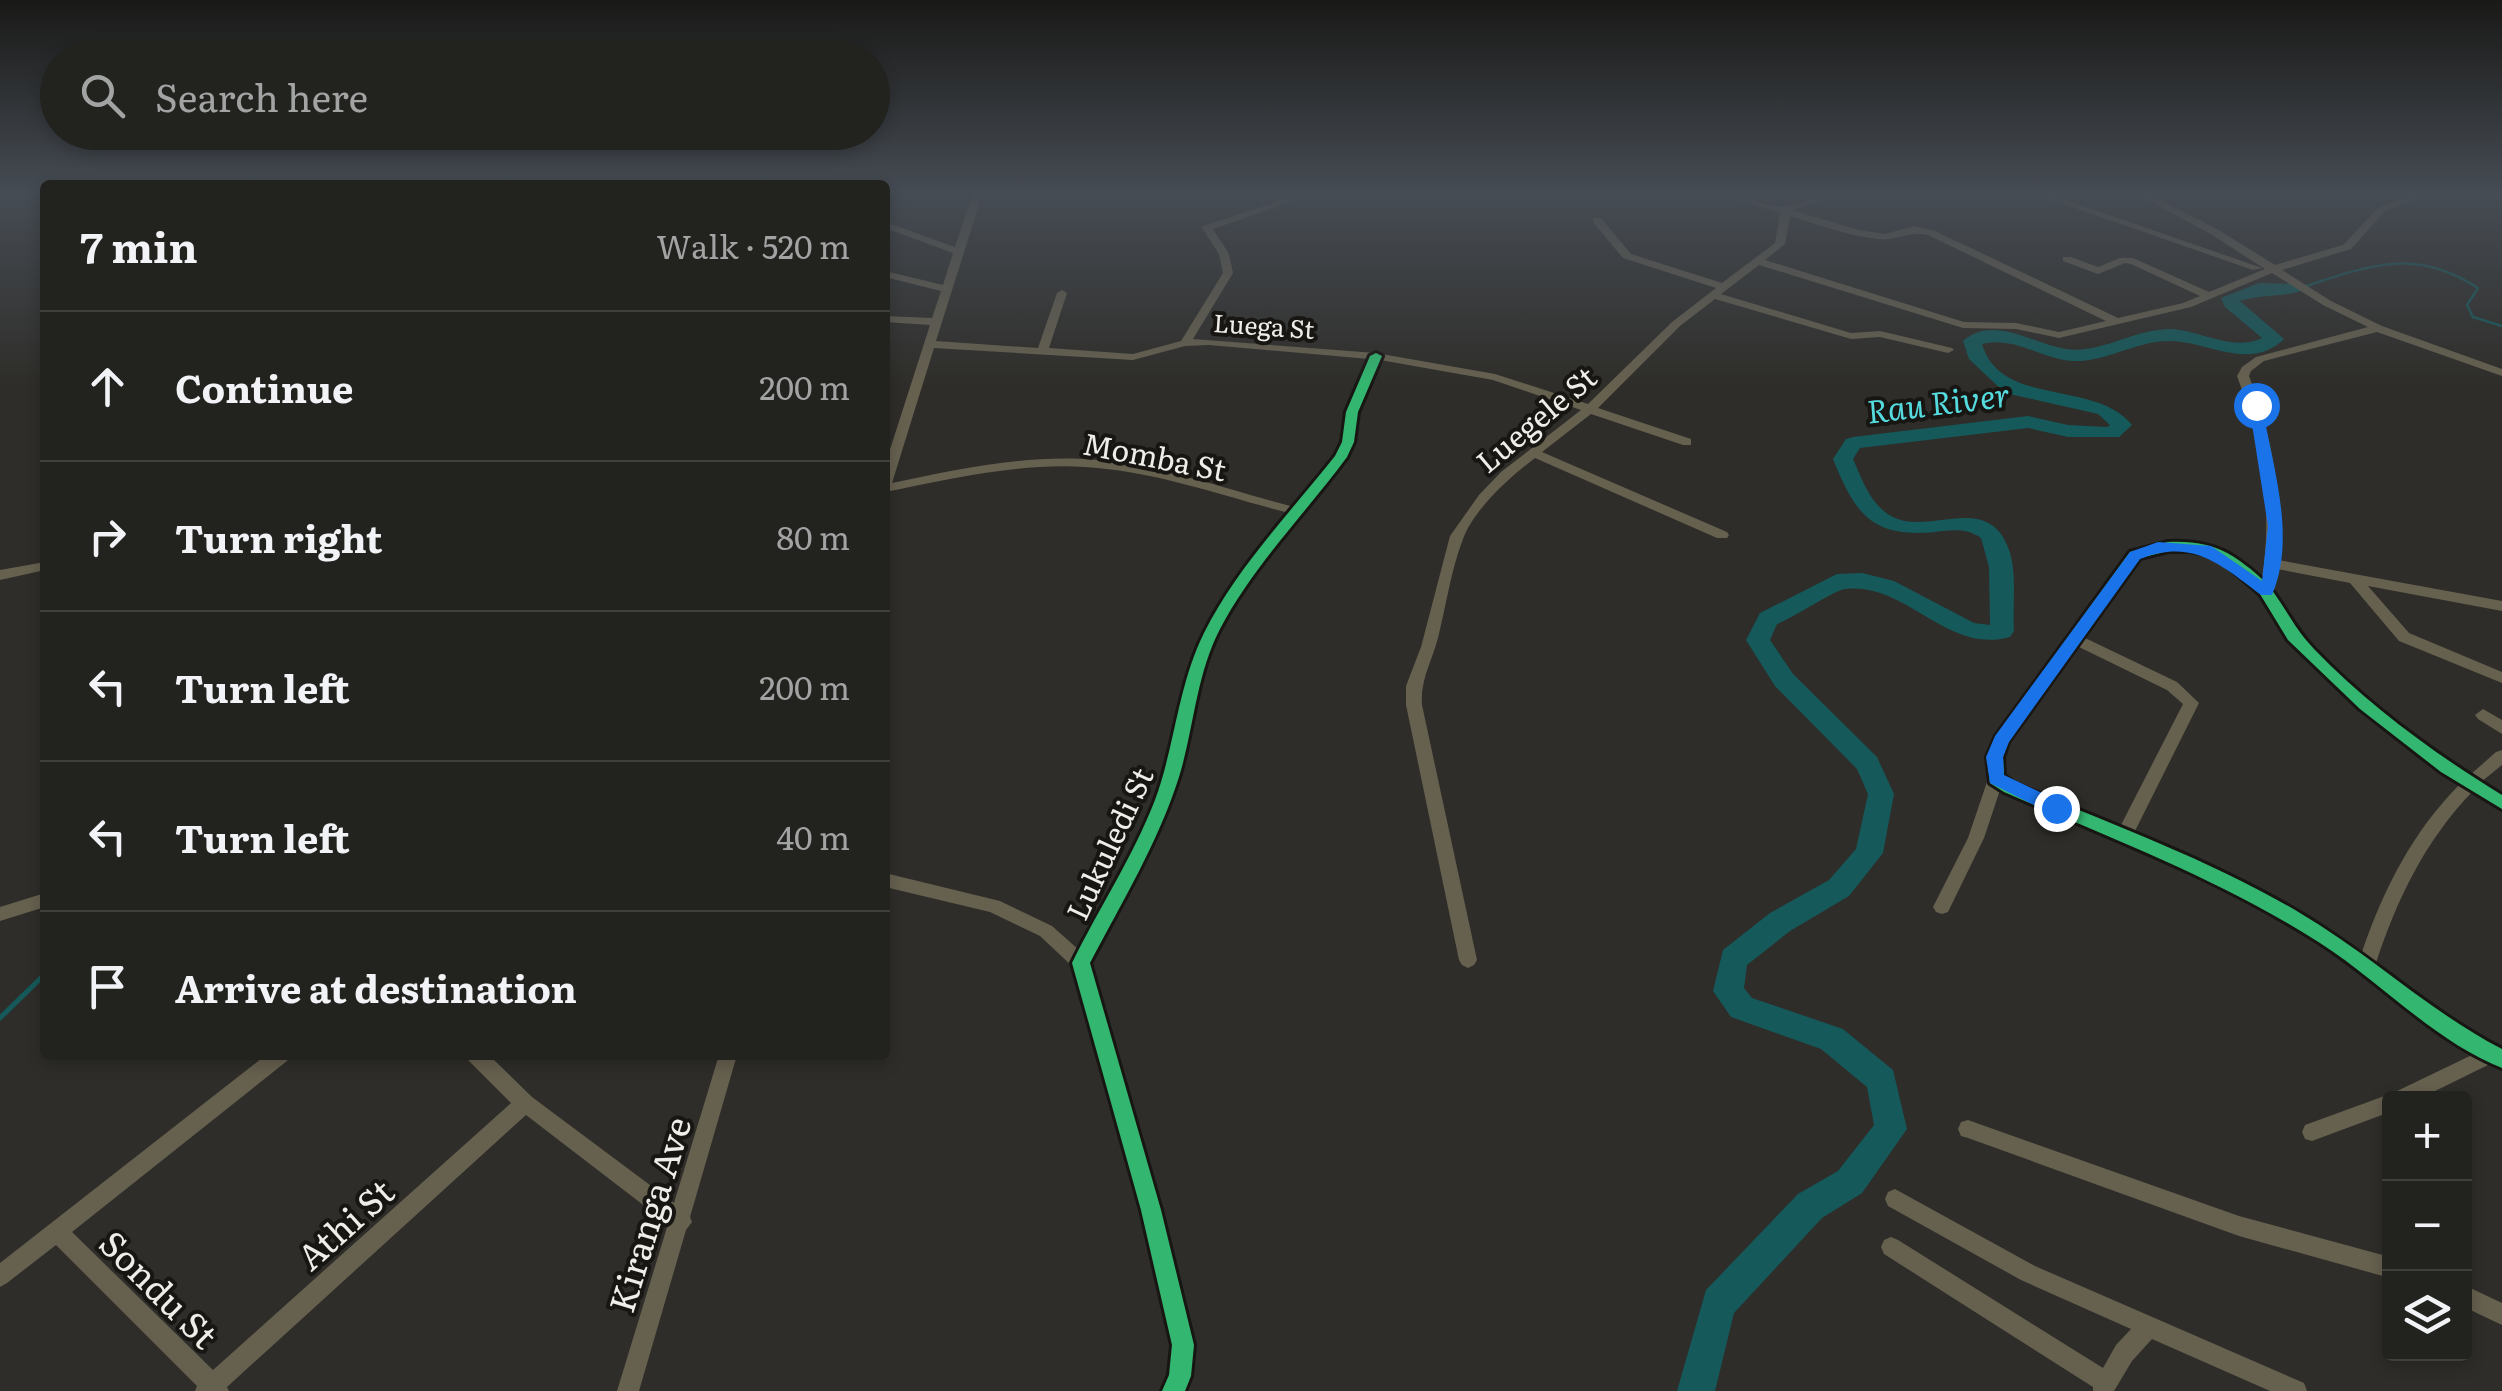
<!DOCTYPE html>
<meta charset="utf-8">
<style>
:root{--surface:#22221f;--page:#2a2a28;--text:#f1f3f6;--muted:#a2a4a4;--line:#3f3f3d}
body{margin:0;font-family:Literata,serif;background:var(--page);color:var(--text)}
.controls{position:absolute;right:30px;bottom:30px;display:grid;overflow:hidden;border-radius:10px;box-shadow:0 5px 15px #0003}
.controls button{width:90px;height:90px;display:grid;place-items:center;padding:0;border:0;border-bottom:2px solid var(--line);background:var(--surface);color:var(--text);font:50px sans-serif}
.stop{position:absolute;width:30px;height:30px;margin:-22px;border:8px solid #1a73e8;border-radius:50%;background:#fff}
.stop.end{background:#1a73e8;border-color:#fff;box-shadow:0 2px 10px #0008}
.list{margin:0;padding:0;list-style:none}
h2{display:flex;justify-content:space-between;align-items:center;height:130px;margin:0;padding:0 40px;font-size:42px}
h2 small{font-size:32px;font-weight:400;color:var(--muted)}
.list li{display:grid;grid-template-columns:65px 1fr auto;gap:30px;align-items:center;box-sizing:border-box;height:150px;padding:0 40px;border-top:2px solid var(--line)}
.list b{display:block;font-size:38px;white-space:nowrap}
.list em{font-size:32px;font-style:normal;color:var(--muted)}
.icon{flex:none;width:55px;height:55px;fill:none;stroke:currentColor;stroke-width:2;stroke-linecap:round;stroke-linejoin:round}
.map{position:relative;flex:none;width:2502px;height:1391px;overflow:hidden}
.search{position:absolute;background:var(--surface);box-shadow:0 5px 15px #0003;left:40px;top:40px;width:850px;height:110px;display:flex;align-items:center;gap:25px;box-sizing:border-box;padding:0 35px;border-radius:55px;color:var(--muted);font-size:38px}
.panel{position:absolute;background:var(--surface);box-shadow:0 5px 15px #0003;left:40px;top:180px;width:850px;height:880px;border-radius:10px}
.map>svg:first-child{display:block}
</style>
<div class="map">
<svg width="2502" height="1391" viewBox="0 0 2502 1391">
<rect width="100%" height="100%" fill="#2e2d29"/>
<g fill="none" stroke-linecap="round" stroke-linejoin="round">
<path stroke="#15595a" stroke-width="2.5" d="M2306 286C2372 265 2416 247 2478 288L2467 305 2473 317 2502 326"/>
<path stroke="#15595a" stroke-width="5" d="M0 1018 45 974"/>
<path fill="#15595a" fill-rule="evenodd" d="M2259 283 2295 284 2304 289C2293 297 2259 294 2240 301L2284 339C2251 371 2210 343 2173 341 2138 339 2108 362 2073 361 2042 359 2014 336 1982 344 2001 408 2095 379 2132 425L2119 437H2068L2028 428 1860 448 1853 459C1862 479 1870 504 1891 516 1928 537 1986 491 2008 547 2018 572 2012 604 2014 631L2010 637C1946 655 1908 582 1845 589 1835 590 1793 618 1777 624L1770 640 1793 674 1877 757 1894 794 1883 853 1849 896 1790 931 1747 965 1744 988 1752 998 1843 1029 1893 1070 1907 1129 1862 1193 1822 1218 1734 1313 1715 1391H1677L1706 1290 1798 1194 1838 1171 1874 1125 1867 1087 1821 1049 1731 1017 1713 991 1723 950 1770 913 1829 880 1856 849 1868 794 1857 769 1775 686 1746 640 1760 613 1837 574 1862 573 1894 581 1974 623 1990 625 1989 567 1981 538C1966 528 1952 530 1935 532 1872 538 1855 514 1833 459L1846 439 1853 437 2028 416 2068 425 2107 427 2110 425 2098 414 2005 393 1969 359 1963 341C1993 314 2033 344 2066 349 2102 354 2135 328 2172 329 2202 331 2233 352 2262 338L2225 307 2221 298Z"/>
<path fill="#66604f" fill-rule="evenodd" d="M973 192H983L936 341 1038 348 1057 293 1062 290 1067 293 1049 348 1133 354 1181 341 1223 273 1219 254 1202 228 1203 226 1306 192H1320L1213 229 1229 254 1233 273 1193 339 1376 353 1495 374 1588 404 1672 322 1716 288 1623 258 1593 222V218H1601L1631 254 1722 283 1775 243 1780 213 1714 192C1737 192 1767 209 1784 206 1806 204 1824 192 1847 192L1792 210 1859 230 1885 234 1914 226 1935 231 2118 318 2183 303 2200 296 2131 264 2125 263 2098 274 2063 261V257H2071L2098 267 2120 258H2133L2209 292 2265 269 2209 233 2132 192H2144L2217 229 2275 265 2343 245 2379 207 2420 192H2434L2385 211 2351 249 2282 270 2331 301 2382 326 2502 369V376L2377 332 2264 361 2251 371 2249 376C2272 436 2283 496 2278 560L2502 601V611L2368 586 2409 633 2502 672V683L2399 641 2350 583 2277 569 2274 592C2282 605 2288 620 2298 632 2341 685 2412 736 2470 775L2496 752 2502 750V765L2481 782 2502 795V809L2472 792C2425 841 2397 899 2376 963L2462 1027 2502 1049V1068L2492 1063 2421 1098H2390V1112L2312 1141 2305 1139 2302 1132 2305 1125 2390 1094 2394 1095 2395 1092 2474 1054 2427 1023 2366 975 2359 973 2356 968 2321 943 2245 899 2166 861 2000 790 1984 838 1948 912 1942 914 1936 912 1933 907 1968 838 1988 779 1987 757 1993 740 2130 552 2168 542 2202 544 2229 554 2262 579C2273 510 2262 442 2237 376L2242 367 2256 357 2368 327 2323 305 2272 273 2191 307 2059 338 2016 329 1963 328 1759 265 1721 294 1851 333 1880 331 1952 348 1954 350 1948 353 1880 337 1851 339 1715 299 1680 326 1598 408 1691 439V445H1683L1591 414 1542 452 1727 532 1729 535 1727 538H1717L1535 458C1510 477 1474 509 1463 539 1451 570 1446 606 1438 638 1432 661 1420 680 1422 705L1477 960 1474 965 1468 968 1462 965 1459 960 1406 705V686L1421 647 1450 536 1479 495 1501 472 1581 410 1493 380 1380 360 1358 412 1354 442 1347 457C1305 514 1253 566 1220 629 1196 675 1194 728 1179 777 1158 843 1122 902 1090 963L1161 1210 1194 1345 1191 1376 1185 1391H1162L1169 1375 1172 1345 1141 1210 1073 967 1040 936 990 912 885 887V873L1000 901 1052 926 1079 950C1105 901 1135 852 1155 800 1172 754 1176 705 1193 660 1212 604 1252 558 1289 513 1222 496 1155 471 1085 467 1017 463 951 479 885 492V465L930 325 885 322V316L932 318 941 291 885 277V271L943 285 953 253 885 228V222L955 247ZM1790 216C1819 225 1848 236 1879 239 1897 241 1908 231 1928 235L2106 321 2059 332 2016 323 1964 322 1765 260 1785 244ZM1209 345 1369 359 1346 412 1342 442 1335 456 1294 507C1225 489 1156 463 1083 459 1019 456 955 470 892 483L934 348 1133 360 1185 346ZM2168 551C2190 549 2208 552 2226 565 2241 575 2256 587 2265 601 2274 614 2279 629 2289 641 2337 697 2399 743 2460 784 2413 831 2383 890 2362 952 2292 902 2212 866 2134 833L2199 703 2177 682 2083 637 2140 558ZM2077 646 2167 690 2183 704 2120 827 2016 784 2004 776 2003 757 2008 742Z
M2029 192H2043L2262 268 2253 270Z
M2477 192 2502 195V201L2479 194Z
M45 562V570L0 580V570Z
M2483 709 2502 720V734L2478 719 2475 715Z
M45 893V907L0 921V907Z
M266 1055H289L287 1061 72 1232 213 1370 511 1103 469 1061 467 1055H489L532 1097 674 1203 719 1055H737L690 1217 692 1222 686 1230 639 1391H617L668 1224 526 1115 227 1387 229 1391H195L197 1386 56 1245 7 1283 0 1287V1263Z
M1968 1120 2239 1216 2390 1257V1278L2239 1236 1968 1138 1961 1136 1958 1129 1961 1122Z
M1895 1189 2035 1266 2304 1383 2307 1391H2270L2152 1339 2132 1361 2114 1391H2093V1387L1884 1254 1881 1247 1884 1240 1891 1237 1898 1240 2103 1368 2116 1345 2131 1329 2021 1280 1888 1206 1885 1199 1888 1192Z
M2464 1285 2502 1303V1325L2464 1307Z"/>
<defs>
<path id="cycleway" d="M1376 353 1382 356 1358 412 1354 442 1347 457C1305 514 1253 566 1220 629 1196 675 1194 728 1179 777 1158 843 1122 902 1090 963L1161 1210 1194 1345 1191 1376 1185 1391H1162L1169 1375 1172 1345 1141 1210 1072 963C1099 908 1133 857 1155 800 1175 746 1178 685 1204 633 1237 567 1290 513 1335 456L1342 442 1346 412 1370 356Z
M2168 542C2192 541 2214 544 2234 557 2249 567 2264 579 2274 593 2289 614 2295 629 2314 649 2369 706 2435 754 2502 795V809L2441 772 2360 709 2288 640 2260 594 2224 563 2209 555 2191 551H2168L2140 558 2008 742 2003 757 2004 776 2016 784C2111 824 2211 860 2300 913 2370 954 2430 1012 2502 1049V1068C2434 1041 2381 982 2320 943 2222 880 2111 838 2004 792L1990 783 1987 757 1996 736 2130 552Z"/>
</defs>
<use href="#cycleway" stroke="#181613" stroke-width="6"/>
<use href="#cycleway" fill="#33b770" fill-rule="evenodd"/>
</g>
<linearGradient id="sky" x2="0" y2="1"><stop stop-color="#191917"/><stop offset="0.5" stop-color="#464c54"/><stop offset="1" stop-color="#464c54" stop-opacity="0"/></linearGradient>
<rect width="2502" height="387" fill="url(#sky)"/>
<path fill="#1a73e8" d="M2256 401 2262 405C2272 465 2297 537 2272 595H2261C2221 565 2193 538 2140 559L2009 742 2003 757 2004 775 2063 803V813H2050L1990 783 1986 757 1995 736 2130 552 2158 542 2211 546 2262 581 2268 526 2249 405Z"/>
<g text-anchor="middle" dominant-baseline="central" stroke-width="8" stroke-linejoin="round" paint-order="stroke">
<g font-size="25" fill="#efede8" stroke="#181613">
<text transform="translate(1264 325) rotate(4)">Luega St</text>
</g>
<g font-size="30" fill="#efede8" stroke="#181613">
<text transform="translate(1535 418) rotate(-40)">Luegele St</text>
<text transform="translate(1155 455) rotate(11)">Momba St</text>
<text transform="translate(1108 843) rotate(-65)">Lukuledi St</text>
</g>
<g font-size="32" font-style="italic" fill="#55dade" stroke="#181613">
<text transform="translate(1938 401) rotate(-7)">Rau River</text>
</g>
<g font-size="35" fill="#efede8" stroke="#181613">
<text transform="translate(648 1214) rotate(-73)">Kiranga Ave</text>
<text transform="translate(344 1223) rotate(-42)">Athi St</text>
<text transform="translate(160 1288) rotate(45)">Sondu St</text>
</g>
</g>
</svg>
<div class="controls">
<button>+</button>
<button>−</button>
<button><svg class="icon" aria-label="layers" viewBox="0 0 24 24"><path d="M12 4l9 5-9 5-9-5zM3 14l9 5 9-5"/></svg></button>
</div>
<div class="stop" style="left:2256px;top:405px"></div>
<div class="stop end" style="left:2056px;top:808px"></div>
<div class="search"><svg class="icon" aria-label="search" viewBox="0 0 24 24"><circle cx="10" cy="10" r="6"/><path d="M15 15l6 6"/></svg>Search here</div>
<section class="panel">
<h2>7 min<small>Walk · 520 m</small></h2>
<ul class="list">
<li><svg class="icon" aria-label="ahead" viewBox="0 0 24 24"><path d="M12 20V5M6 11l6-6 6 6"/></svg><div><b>Continue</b></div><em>200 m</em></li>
<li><svg class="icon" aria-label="right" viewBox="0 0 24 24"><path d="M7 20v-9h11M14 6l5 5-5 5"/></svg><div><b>Turn right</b></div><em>80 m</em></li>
<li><svg class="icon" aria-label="left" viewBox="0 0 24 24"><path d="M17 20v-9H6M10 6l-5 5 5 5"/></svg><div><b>Turn left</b></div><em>200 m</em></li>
<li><svg class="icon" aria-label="left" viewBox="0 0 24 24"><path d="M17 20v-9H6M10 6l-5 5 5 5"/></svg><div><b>Turn left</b></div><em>40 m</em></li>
<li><svg class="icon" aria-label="arrive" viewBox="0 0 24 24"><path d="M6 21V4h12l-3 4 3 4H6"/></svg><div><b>Arrive at destination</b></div></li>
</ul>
</section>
</div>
